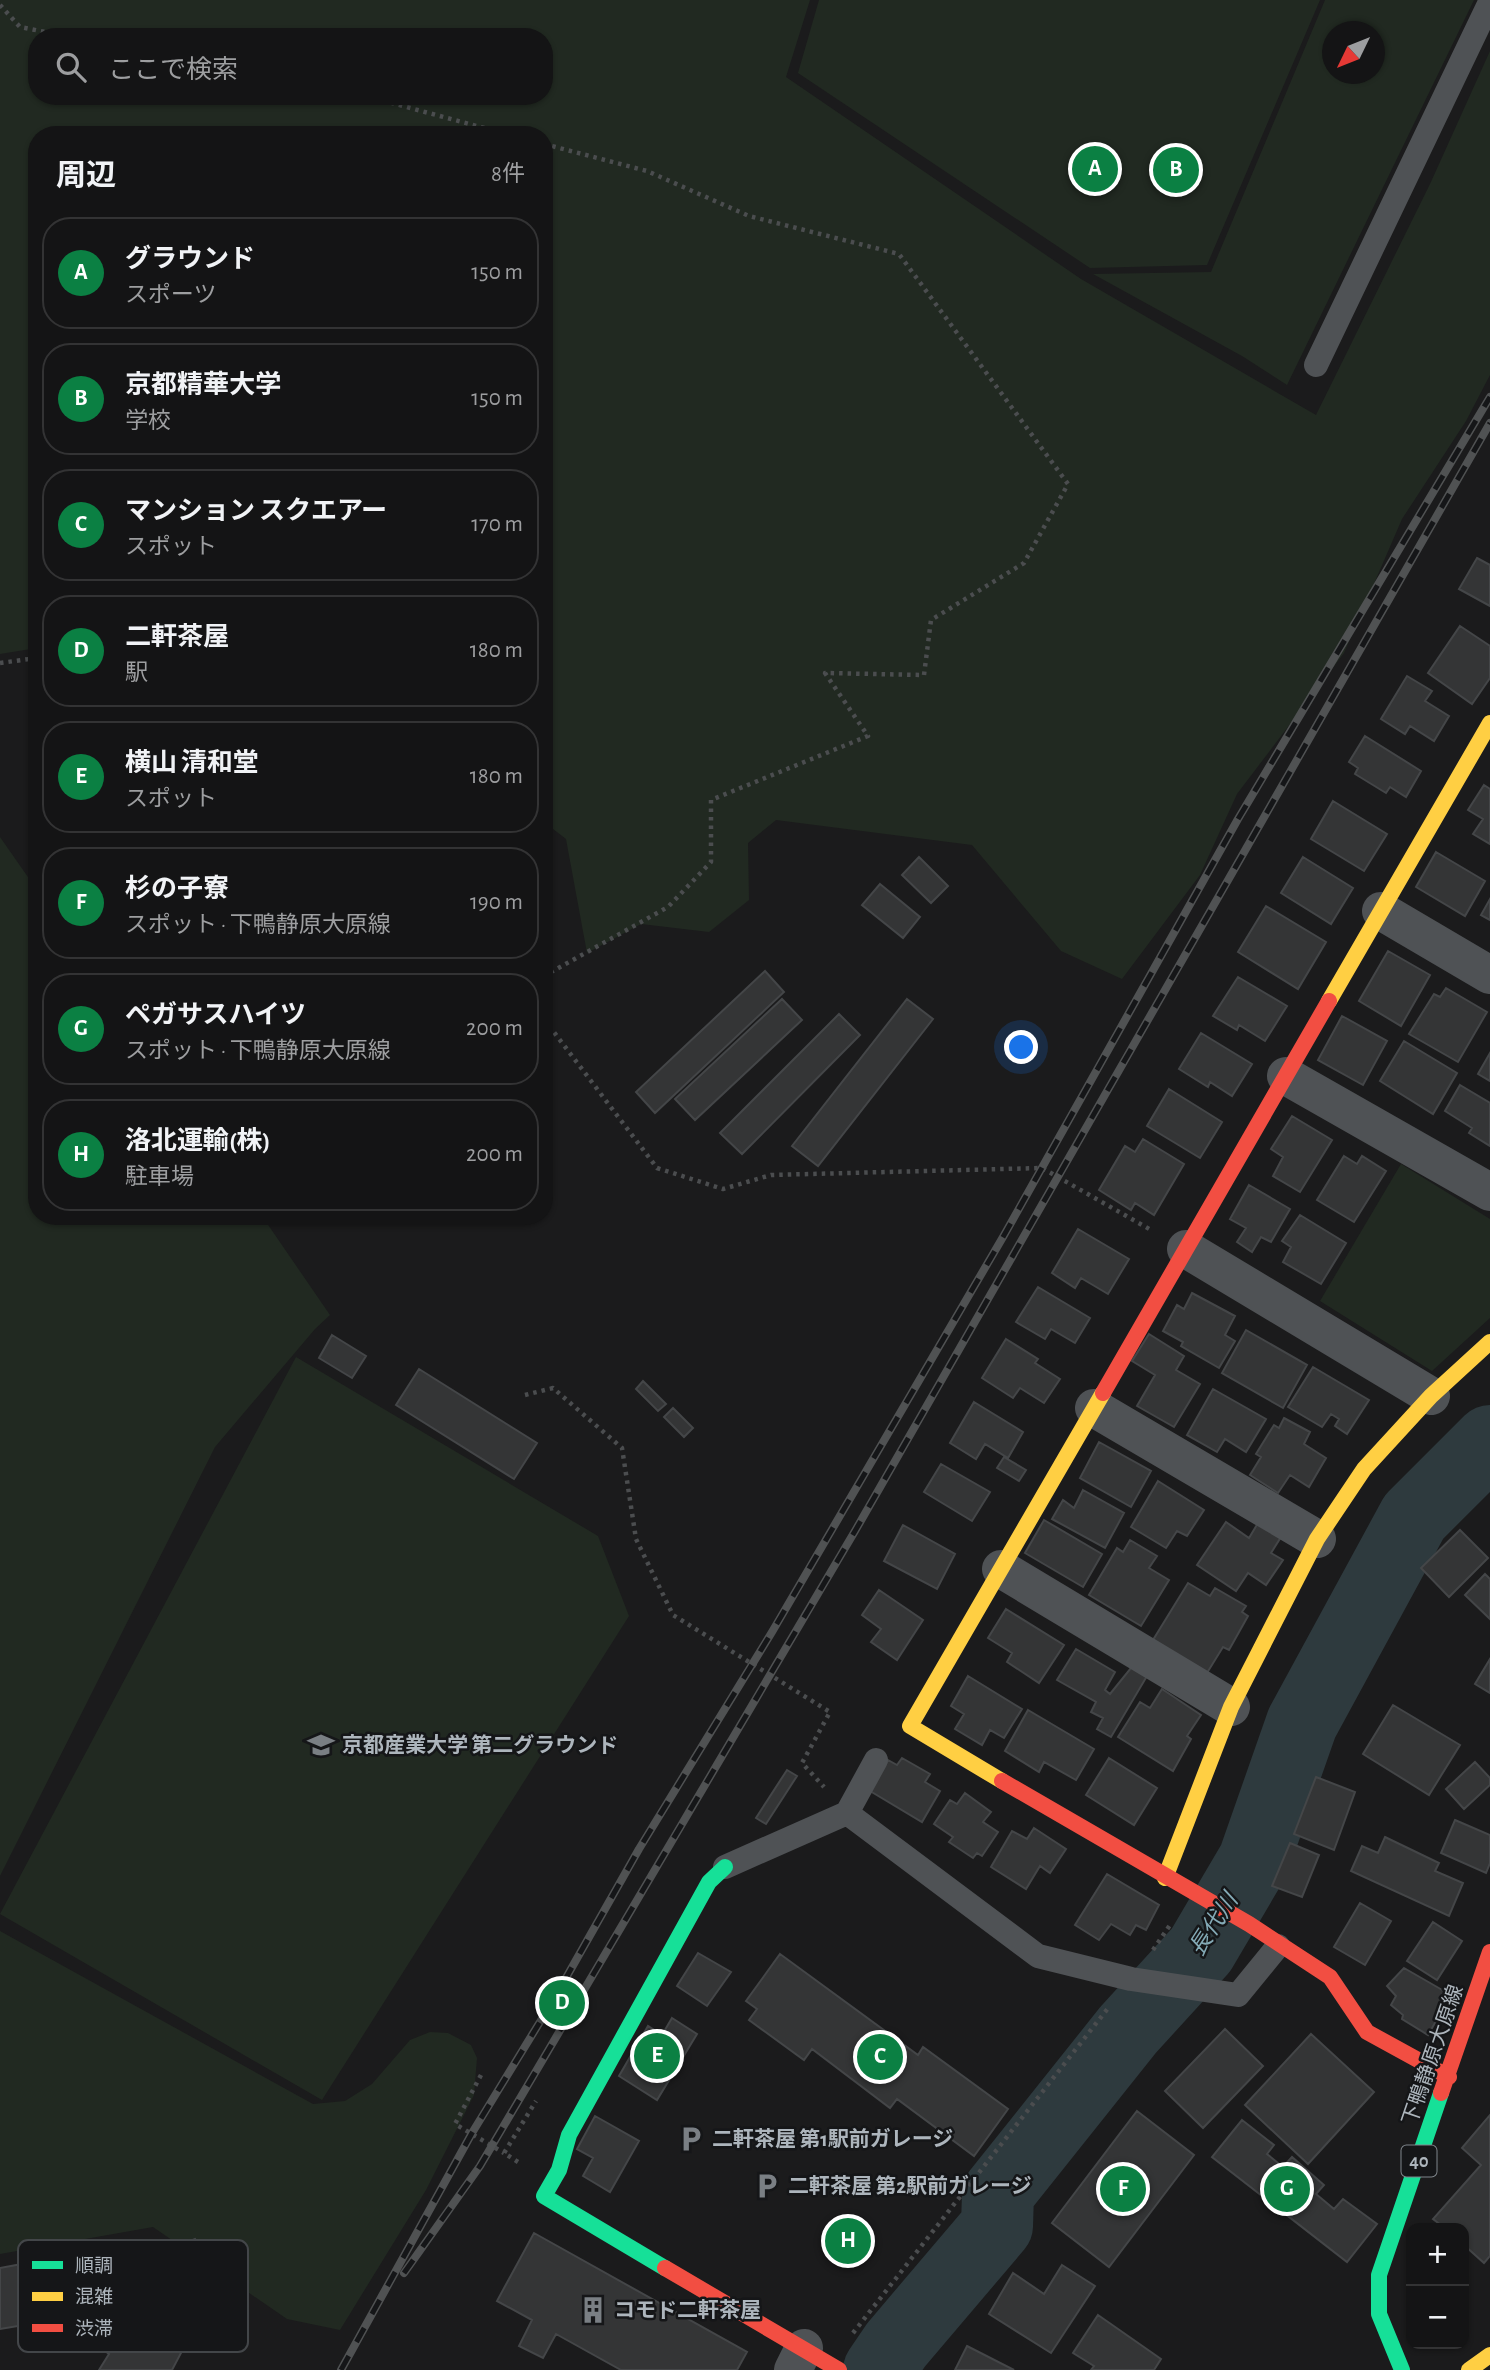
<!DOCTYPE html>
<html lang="ja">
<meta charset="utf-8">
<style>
:root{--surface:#141415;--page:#1d1d1e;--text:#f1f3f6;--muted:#9d9ea0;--line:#333334;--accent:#0b8043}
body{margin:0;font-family:"Alegreya Sans","Noto Sans JP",sans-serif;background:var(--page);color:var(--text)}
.controls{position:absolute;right:21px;bottom:21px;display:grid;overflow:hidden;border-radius:14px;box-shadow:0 2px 5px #0004}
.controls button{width:63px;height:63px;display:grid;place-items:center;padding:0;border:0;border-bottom:2px solid var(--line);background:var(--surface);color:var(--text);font:35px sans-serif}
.compass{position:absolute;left:1322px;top:21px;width:63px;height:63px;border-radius:50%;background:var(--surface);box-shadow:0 2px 5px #0004;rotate:227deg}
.you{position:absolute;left:1022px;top:1048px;width:24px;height:24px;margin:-18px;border:5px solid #fff;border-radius:50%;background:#1a73e8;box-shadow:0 0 0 10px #1a73e833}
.badge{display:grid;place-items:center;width:46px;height:46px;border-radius:50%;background:var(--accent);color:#fff;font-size:23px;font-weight:700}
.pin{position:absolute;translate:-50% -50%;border:4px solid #fff;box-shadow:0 2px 7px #0006}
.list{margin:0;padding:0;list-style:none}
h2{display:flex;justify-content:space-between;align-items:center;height:91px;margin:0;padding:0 28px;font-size:30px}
h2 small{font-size:23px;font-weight:400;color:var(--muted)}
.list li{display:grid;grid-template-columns:46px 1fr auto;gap:21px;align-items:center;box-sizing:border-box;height:112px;margin:0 14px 14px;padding:0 14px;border:2px solid var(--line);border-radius:28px}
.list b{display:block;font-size:26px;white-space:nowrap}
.list p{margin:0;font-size:23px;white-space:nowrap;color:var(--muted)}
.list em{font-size:23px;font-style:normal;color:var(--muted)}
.icon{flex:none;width:38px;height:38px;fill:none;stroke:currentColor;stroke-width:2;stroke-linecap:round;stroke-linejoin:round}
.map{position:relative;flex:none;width:1490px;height:2370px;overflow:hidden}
.search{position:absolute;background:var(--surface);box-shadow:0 2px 5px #0004;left:28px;top:28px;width:525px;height:77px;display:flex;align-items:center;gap:18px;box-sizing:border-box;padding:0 24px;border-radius:28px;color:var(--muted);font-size:26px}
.panel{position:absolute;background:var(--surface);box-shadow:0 2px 5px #0004;left:28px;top:126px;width:525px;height:1099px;border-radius:28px}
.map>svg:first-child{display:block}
</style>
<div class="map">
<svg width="1490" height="2370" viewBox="0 0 1490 2370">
<rect width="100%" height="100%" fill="#1b1b1c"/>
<path fill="#212921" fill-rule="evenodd" d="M0 0H810L786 77 1081 279 1316 415 1430 184 1490 51V375L1466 421 1402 519 1344 653 1237 794 1200 875 1122 979 1061 951 972 845 776 820 748 843 749 900 709 932 641 924 587 953 566 839 544 822V135H37V648L0 654ZM37 37H544V96H37Z
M819 0H1320L1207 265 1090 268 798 73Z
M1325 0H1474L1287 385 1242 356 1093 274 1211 272ZM1332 32H1374V74H1332Z
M0 837 37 890V1216H262L330 1315 315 1329 215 1447 0 1876Z
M1401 1164 1490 1219V1318L1432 1371 1320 1301Z
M296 1357 598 1536 629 1616 322 2100 0 1914Z
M0 1931 313 2104 345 2101 372 2084 410 2040 430 2032 448 2033 471 2045 477 2058 474 2095 426 2190 340 2330 287 2319 153 2227 0 2254Z"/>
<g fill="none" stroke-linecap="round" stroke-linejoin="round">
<path stroke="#2e3a3e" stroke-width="72" d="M879 2370 896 2345 997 2226 998 2193 1128 2030 1201 1950 1254 1860 1302 1723 1414 1517 1490 1441"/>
</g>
<path fill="#343536" stroke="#444648" stroke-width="2" d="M1477 558 1490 565V606L1459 589Z
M1460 626 1490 646V678L1472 704 1428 673Z
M1407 676 1432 691 1425 701 1449 716 1434 741 1410 726 1405 734 1381 719Z
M1365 736 1421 771 1406 797 1390 787 1386 793 1355 774 1358 768 1349 762Z
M1484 785 1490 789V844L1473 834 1483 819 1468 810Z
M1333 801 1387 834 1364 871 1311 839Z
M1436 852 1485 881 1465 916 1416 887Z
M919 857 948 886 931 903 902 875Z
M1303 857 1353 888 1331 924 1281 893Z
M880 884 920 917 903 938 862 905Z
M1490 899V920L1481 915Z
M1266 906 1326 942 1298 989 1238 952Z
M1388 951 1430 975 1401 1026 1359 1001Z
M765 971 784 992 655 1113 636 1092Z
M1238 977 1287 1006 1265 1041 1239 1025 1237 1030 1213 1016Z
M1446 988 1487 1012 1458 1062 1409 1034 1434 994 1440 997Z
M782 999 802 1020 695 1120 675 1099Z
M907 999 933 1019 818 1166 792 1146Z
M839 1014 860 1035 742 1154 720 1133Z
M1342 1016 1387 1041 1363 1085 1318 1060Z
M1201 1033 1252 1064 1232 1096 1210 1082 1208 1087 1179 1069Z
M1404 1041 1457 1073 1433 1114 1380 1081Z
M1490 1053V1081L1478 1074Z
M1460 1085 1490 1103V1146L1469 1133 1472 1128 1445 1111Z
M1169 1089 1222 1122 1200 1158 1147 1126Z
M1292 1116 1332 1140 1300 1192 1273 1176 1283 1157 1271 1149Z
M1143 1139 1184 1164 1154 1215 1135 1203 1131 1210 1099 1190 1125 1146 1135 1152Z
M1344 1156 1357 1164 1362 1156 1386 1171 1354 1222 1317 1200Z
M1249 1185 1290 1209 1271 1242 1261 1237 1252 1252 1237 1242 1246 1228 1230 1219Z
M1300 1215 1346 1243 1321 1284 1283 1262 1291 1247 1282 1241Z
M1078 1229 1129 1259 1108 1294 1081 1278 1075 1288 1052 1273Z
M1038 1287 1090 1318 1075 1343 1051 1329 1045 1339 1016 1322Z
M1192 1293 1235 1316 1225 1335 1235 1341 1219 1368 1181 1346 1183 1342 1163 1331 1177 1305 1184 1309Z
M1246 1330 1307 1365 1283 1408 1222 1373Z
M1149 1334 1184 1356 1176 1370 1200 1384 1174 1427 1137 1406 1155 1375 1132 1361Z
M332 1335 366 1356 352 1378 319 1358Z
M1006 1339 1038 1359 1035 1363 1060 1379 1044 1403 1020 1388 1013 1398 982 1378Z
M1313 1367 1369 1400 1347 1434 1335 1426 1339 1419 1331 1414 1322 1427 1288 1407Z
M419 1369 537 1443 514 1479 396 1405Z
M643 1381 666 1404 658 1411 636 1389Z
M1213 1389 1266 1419 1246 1452 1225 1439 1217 1452 1187 1435Z
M974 1402 1023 1432 1008 1458 985 1444 976 1459 950 1443Z
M673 1408 693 1428 684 1437 664 1417Z
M1284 1418 1310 1432 1304 1444 1326 1458 1309 1487 1290 1475 1278 1493 1250 1475 1261 1457 1256 1454 1274 1425 1279 1428Z
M1099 1442 1151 1471 1131 1507 1080 1478Z
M1004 1457 1026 1470 1019 1481 997 1468Z
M941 1464 990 1492 972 1521 924 1492Z
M1158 1481 1204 1510 1187 1536 1177 1531 1166 1548 1131 1527Z
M1083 1490 1124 1513 1105 1548 1052 1519 1063 1500 1074 1508Z
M1044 1520 1102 1554 1083 1587 1025 1553Z
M1226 1522 1249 1538 1258 1523 1281 1537 1271 1553 1283 1560 1266 1585 1248 1573 1236 1591 1197 1565Z
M903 1525 955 1554 937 1589 884 1561Z
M1460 1530 1488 1558 1449 1597 1421 1568Z
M1130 1540 1157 1556 1149 1568 1169 1580 1141 1626 1089 1595 1117 1548 1123 1552Z
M1485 1574 1490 1579V1619L1465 1595Z
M1188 1583 1210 1596 1215 1588 1246 1606 1242 1612 1248 1616 1229 1650 1223 1647 1207 1673 1153 1640Z
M879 1590 923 1620 897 1660 871 1642 881 1629 862 1615Z
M1006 1609 1064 1645 1039 1683 1007 1662 1012 1653 988 1638Z
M1076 1649 1115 1672 1105 1690 1110 1694 1135 1663 1150 1671 1111 1737 1097 1729 1103 1718 1091 1712 1096 1702 1057 1680Z
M1490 1659V1693L1475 1684Z
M968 1676 1022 1709 1004 1738 990 1730 982 1745 955 1729 964 1714 951 1706Z
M1162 1689 1201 1715 1187 1736 1191 1739 1173 1771 1118 1737 1140 1702 1150 1708Z
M1393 1705 1460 1745 1429 1795 1363 1754Z
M1028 1710 1094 1749 1076 1780 1044 1762 1039 1772 1005 1751Z
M902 1758 930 1774 925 1782 940 1791 922 1822 870 1791 888 1760 897 1765Z
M1109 1758 1157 1788 1134 1825 1086 1795Z
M1475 1762 1490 1778V1785L1464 1809 1446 1789Z
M787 1770 797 1776 766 1824 756 1818Z
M1316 1777 1355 1792 1334 1850 1294 1834Z
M965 1793 991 1812 983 1822 998 1832 982 1856 977 1853 973 1858 949 1842 953 1837 934 1824 950 1800 957 1804Z
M1455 1820 1490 1835V1863L1486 1873 1441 1853Z
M1034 1828 1066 1849 1050 1873 1040 1866 1026 1889 991 1867 1012 1831 1027 1839Z
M1385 1837 1439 1863 1435 1871 1463 1883 1449 1916 1351 1871 1362 1846 1378 1853Z
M1290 1843 1319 1855 1302 1897 1272 1886Z
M1107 1874 1159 1905 1146 1930 1136 1925 1130 1935 1111 1924 1099 1940 1075 1925Z
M1360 1903 1391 1921 1365 1965 1334 1947Z
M1433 1922 1462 1941 1437 1980 1407 1961Z
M698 1953 731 1972 707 2006 677 1986Z
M780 1954 918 2055 923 2047 1008 2109 974 2156 897 2099 890 2108 812 2049 804 2060 749 2020 757 2009 746 2001Z
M1404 1968 1451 1995 1428 2035 1402 2019 1403 2015 1391 2005 1396 1996 1387 1986Z
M672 2018 697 2034 657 2100 619 2076 648 2026 662 2035Z
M1225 2029 1263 2066 1203 2128 1165 2091Z
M1311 2034 1374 2092 1308 2164 1245 2105Z
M1137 2111 1194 2155 1109 2267 1052 2223Z
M1490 2115V2256L1484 2263 1464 2245V2228H1445L1433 2219 1481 2165 1462 2148Z
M595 2116 639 2141 610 2192 583 2176 593 2158 577 2149Z
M1242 2120 1274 2145 1267 2154 1283 2167 1292 2157 1324 2185 1316 2194 1334 2209 1343 2199 1377 2224 1347 2262 1212 2157Z
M534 2233 747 2352 737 2370H621L556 2334 543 2358 519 2346 532 2320 497 2301Z
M195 2239 205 2265 147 2286 138 2261Z
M38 2261 48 2321 0 2329V2268Z
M1062 2265 1095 2286 1051 2353 989 2314 1013 2273 1044 2294Z
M1098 2315 1161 2359 1154 2370H1091L1094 2366 1073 2353Z
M118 2318 181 2353 172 2370H99L109 2354 101 2348Z
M967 2346 1014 2370H955Z"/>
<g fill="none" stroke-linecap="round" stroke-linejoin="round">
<path stroke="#4b4d4f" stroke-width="4.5" stroke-dasharray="3.5 5" stroke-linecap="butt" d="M0 5 20 27 71 37
M366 96 510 135
M544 144 647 171 749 216 899 254 1068 484 1024 563 931 620 924 675 825 673 868 736 711 800V862L668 907 544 976
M0 663 37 658
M544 1019 657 1168 723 1189 771 1175 1042 1168 1151 1230
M525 1395 553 1388 622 1448 636 1539 673 1615 830 1712 802 1763 824 1787
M1153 1950 1170 1925
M481 2075 455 2124 504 2153
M518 2162 504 2153 536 2101
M853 2333 1109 2007"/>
<path stroke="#4f5255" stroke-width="24" d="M1316 365 1490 2
M847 1813 876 1760
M725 1867 847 1813 1038 1956 1131 1979 1238 1995 1278 1946"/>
<path stroke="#4f5255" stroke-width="38" d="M1381 911 1490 975
M1286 1076 1490 1192
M1186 1249 1431 1396
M1094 1408 1317 1539
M1001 1569 1231 1707
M793 2370 804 2348"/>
<path stroke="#16e098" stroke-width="16" d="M665 2268 544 2196 559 2170 569 2135 709 1882 725 1867
M1402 2370 1379 2314V2275L1441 2093"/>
<path stroke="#ffcf43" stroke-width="16" d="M1329 1001 1490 723
M1002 1781 910 1726 1103 1393
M1165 1878 1231 1707 1317 1539 1364 1469 1431 1396 1490 1342
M1469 2370 1490 2355"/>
<path stroke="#f24e42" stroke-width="16" d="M1103 1393 1329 1001
M1002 1781 1249 1924 1330 1977 1367 2032 1449 2077
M1441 2093 1490 1952
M665 2268 839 2370"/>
<defs>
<path id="rail" d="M404 2273 480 2166 855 1531 1490 423
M341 2370 472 2133 554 1999 639 1849 772 1632 1003 1237 1238 819 1490 397"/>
</defs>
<use href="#rail" stroke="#505253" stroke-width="8"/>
<use href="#rail" stroke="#151618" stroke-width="5" stroke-dasharray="16" stroke-linecap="butt"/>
</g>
<defs>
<symbol id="university-bare" viewBox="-9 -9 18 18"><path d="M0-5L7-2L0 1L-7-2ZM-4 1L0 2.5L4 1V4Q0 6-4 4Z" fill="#7a7f84" stroke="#151618" stroke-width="2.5" paint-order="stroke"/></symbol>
<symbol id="parking-bare" viewBox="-9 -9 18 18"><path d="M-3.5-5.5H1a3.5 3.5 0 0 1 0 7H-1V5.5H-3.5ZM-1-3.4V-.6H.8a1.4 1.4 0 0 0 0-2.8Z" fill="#7a7f84" stroke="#151618" stroke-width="2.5" paint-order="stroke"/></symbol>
<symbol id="building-bare" viewBox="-9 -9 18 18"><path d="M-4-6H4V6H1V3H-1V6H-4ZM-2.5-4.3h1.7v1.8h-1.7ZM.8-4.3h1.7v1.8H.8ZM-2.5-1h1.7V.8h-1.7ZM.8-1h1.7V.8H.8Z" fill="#7a7f84" stroke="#151618" stroke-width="2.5" paint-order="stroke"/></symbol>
</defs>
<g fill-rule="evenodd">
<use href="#university-bare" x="302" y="1726" width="38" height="38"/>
<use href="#parking-bare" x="672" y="2120" width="38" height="38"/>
<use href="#parking-bare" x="748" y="2167" width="38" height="38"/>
<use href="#building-bare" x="574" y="2291" width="38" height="38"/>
</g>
<g text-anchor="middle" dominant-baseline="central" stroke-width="5" stroke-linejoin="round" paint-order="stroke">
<rect fill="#151618" stroke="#7f858b" stroke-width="2" x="1401.5" y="2145.5" width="35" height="31" rx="5"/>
<g font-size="19" font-weight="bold" fill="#adb5bc">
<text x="1419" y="2161">40</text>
</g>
<g font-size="21" font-weight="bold" fill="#adb5bc" stroke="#151618" text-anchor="start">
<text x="342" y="1745">京都産業大学 第二グラウンド</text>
<text x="712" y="2139">二軒茶屋 第1駅前ガレージ</text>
<text x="788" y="2186">二軒茶屋 第2駅前ガレージ</text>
<text x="614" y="2310">コモド二軒茶屋</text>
</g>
<g font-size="21" fill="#adb5bc" stroke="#151618">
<text transform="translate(1433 2055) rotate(-71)">下鴨静原大原線</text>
</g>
<g font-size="23" font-style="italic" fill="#84aab6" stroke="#151618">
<text transform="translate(1214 1925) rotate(-57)">長代川</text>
</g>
</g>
<rect x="18" y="2240" width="230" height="112" rx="10" fill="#151618" stroke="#434649" stroke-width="2"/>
<rect x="32" y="2261" width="31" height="8" fill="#16e098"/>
<rect x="32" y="2292" width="31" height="9" fill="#ffcf43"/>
<rect x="32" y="2324" width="31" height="8" fill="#f24e42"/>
<g font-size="19" fill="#adb5bc">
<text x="75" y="2272">順調</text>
<text x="75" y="2303">混雑</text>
<text x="75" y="2335">渋滞</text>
</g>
</svg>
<div class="controls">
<button>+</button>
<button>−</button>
</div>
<svg class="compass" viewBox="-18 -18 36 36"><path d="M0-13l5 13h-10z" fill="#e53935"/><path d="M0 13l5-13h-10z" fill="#9d9ea0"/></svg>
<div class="you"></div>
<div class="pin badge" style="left:1095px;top:169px">A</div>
<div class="pin badge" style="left:1176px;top:170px">B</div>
<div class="pin badge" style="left:880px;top:2057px">C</div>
<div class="pin badge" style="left:562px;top:2003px">D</div>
<div class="pin badge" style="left:657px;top:2056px">E</div>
<div class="pin badge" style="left:1123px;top:2189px">F</div>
<div class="pin badge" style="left:1287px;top:2189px">G</div>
<div class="pin badge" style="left:848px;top:2241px">H</div>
<div class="search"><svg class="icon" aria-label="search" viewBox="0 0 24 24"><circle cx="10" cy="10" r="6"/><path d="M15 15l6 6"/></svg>ここで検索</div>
<section class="panel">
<h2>周辺<small>8件</small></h2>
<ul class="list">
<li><span class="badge">A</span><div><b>グラウンド</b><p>スポーツ</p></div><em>150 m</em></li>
<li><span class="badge">B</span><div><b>京都精華大学</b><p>学校</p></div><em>150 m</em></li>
<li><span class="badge">C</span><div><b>マンション スクエアー</b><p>スポット</p></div><em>170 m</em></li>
<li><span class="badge">D</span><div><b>二軒茶屋</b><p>駅</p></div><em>180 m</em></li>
<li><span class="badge">E</span><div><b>横山 清和堂</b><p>スポット</p></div><em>180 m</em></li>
<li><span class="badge">F</span><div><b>杉の子寮</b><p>スポット · 下鴨静原大原線</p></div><em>190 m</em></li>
<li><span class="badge">G</span><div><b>ペガサスハイツ</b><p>スポット · 下鴨静原大原線</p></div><em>200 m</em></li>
<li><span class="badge">H</span><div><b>洛北運輸(株)</b><p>駐車場</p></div><em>200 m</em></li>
</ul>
</section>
</div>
